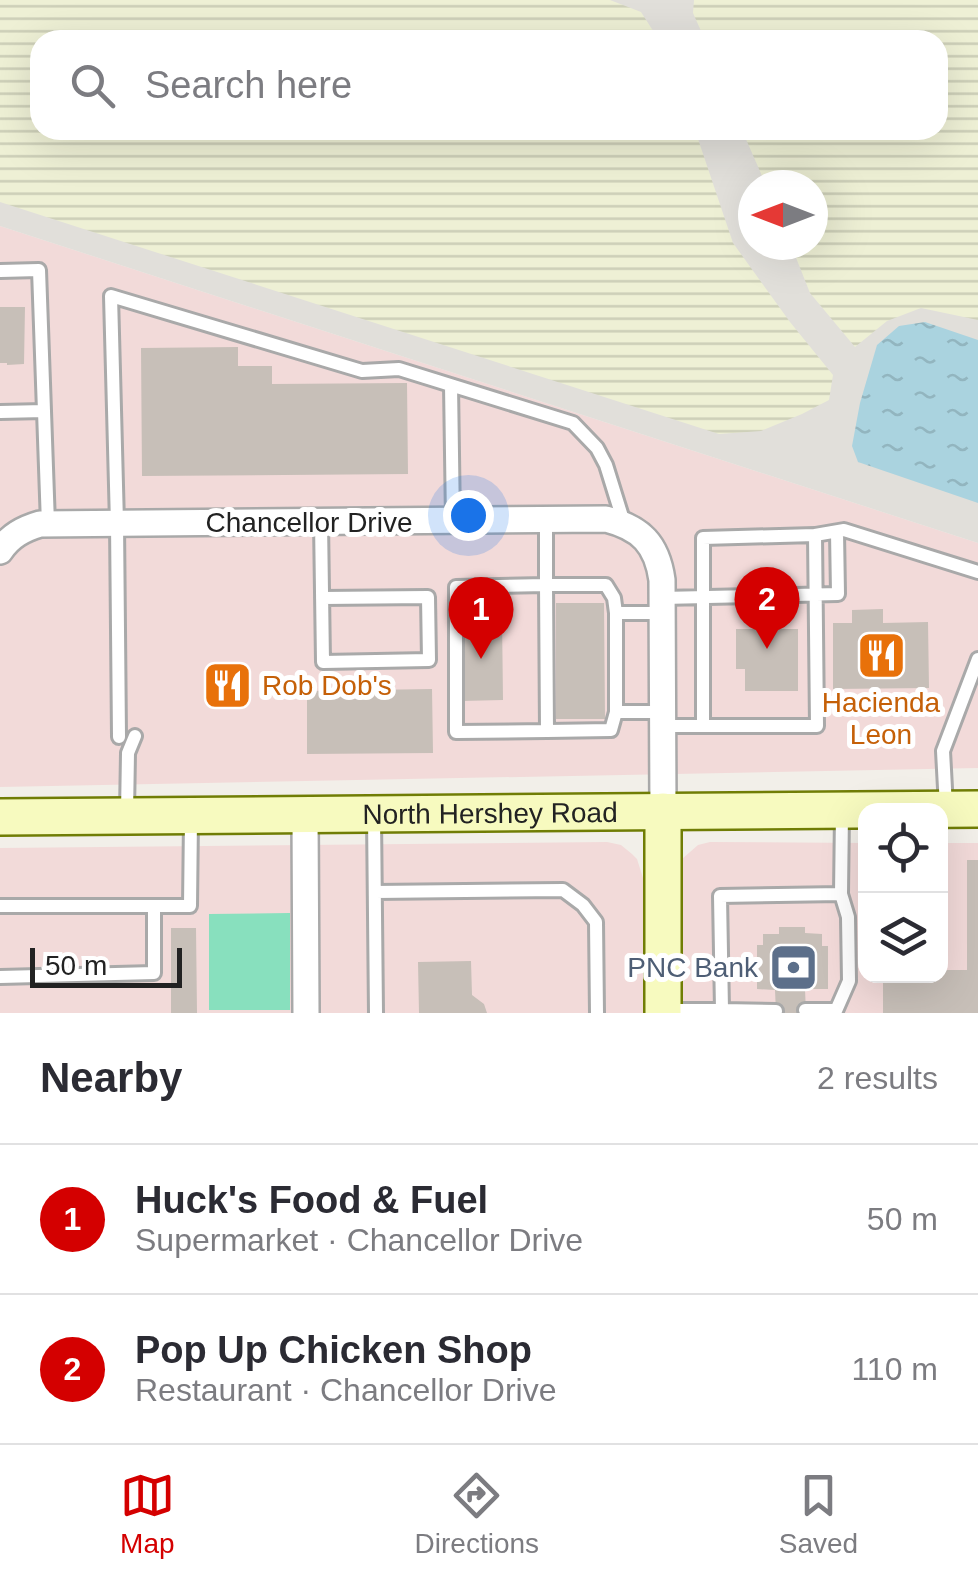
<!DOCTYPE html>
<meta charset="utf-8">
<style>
:root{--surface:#fff;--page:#f7f7f7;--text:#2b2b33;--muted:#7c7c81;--line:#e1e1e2;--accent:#d40000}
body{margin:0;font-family:Arial,sans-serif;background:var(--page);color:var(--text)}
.controls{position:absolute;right:30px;bottom:30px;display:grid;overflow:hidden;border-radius:20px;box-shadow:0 10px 40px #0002}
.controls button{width:90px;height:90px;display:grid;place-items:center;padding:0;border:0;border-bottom:2px solid var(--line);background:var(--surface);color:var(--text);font:50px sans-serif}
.compass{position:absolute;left:738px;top:170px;width:90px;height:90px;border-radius:50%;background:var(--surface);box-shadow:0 10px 40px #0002;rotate:270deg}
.scale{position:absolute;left:30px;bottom:25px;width:152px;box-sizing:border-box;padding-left:10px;border:5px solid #222;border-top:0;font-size:28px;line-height:35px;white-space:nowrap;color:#222;-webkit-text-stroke:8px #fff;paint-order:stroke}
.you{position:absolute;left:468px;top:515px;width:35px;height:35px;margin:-25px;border:8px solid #fff;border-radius:50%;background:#1a73e8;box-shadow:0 0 0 15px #1a73e833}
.badge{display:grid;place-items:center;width:65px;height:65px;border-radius:50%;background:var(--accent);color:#fff;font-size:32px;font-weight:700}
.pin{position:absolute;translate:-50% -82px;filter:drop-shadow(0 2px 5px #0008)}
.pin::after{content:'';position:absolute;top:52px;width:35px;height:30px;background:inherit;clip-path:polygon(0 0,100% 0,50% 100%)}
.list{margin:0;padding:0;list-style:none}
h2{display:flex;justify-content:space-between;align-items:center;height:130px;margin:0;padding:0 40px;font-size:42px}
h2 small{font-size:32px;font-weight:400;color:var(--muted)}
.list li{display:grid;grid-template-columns:65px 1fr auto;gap:30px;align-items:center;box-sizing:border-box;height:150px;padding:0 40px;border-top:2px solid var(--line)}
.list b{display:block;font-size:38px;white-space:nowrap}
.list p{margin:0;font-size:32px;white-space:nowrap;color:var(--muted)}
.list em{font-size:32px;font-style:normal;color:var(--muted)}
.icon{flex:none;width:55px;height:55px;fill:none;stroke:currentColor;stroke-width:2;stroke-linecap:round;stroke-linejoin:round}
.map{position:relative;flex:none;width:978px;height:1013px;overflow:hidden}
.search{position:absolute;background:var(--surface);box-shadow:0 10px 40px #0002;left:30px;right:30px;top:30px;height:110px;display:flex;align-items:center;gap:25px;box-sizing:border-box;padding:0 35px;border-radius:30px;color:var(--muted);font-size:38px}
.sheet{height:430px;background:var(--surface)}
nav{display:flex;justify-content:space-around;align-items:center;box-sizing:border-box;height:140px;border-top:2px solid var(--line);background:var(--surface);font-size:28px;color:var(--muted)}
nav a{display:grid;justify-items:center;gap:5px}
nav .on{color:var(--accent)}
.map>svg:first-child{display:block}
</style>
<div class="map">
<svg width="978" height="1013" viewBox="0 0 978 1013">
<defs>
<pattern id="farmland-rules" width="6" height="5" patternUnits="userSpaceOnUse" patternTransform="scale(2.5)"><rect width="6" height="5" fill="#eef0d5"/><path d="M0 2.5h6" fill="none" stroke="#ccceb7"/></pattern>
<pattern id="water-ripples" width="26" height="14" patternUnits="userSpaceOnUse" patternTransform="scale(2.5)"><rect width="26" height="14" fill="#aad3df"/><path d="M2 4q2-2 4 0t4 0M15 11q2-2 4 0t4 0" fill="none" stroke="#92b5bf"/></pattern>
</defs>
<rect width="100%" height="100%" fill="#f2efe9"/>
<path fill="#f2dad9" d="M0 226 978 543V768L0 787Z
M607 842 621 845 632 854 637 859 643 878 644 1013H0V848Z
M710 842 865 843 866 976H940L941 843H978V1013H680L679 871 682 859 698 845Z"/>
<path fill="#e1dfda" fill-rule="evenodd" d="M0 0H978V543L0 226ZM40 40H938V130H40ZM753 185H813V245H753Z"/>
<path fill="url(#farmland-rules)" d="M0 0H610L641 12 659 40H40V130H695L733 243 790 322 833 375 829 400 802 414 761 431 719 434 0 202Z
M694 0H978V320L921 308 887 321 855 347 810 293 791 245H813V185H766L742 130H938V40H705L693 13Z"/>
<path fill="#88e0be" d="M290 913V1010H209V914Z"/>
<path fill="url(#water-ripples)" d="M925 322 978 340V503L858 462 852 446 860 403 877 345 899 326Z"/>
<path fill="#c7bfb8" d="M0 307H25L24 364 7 365V363H0Z
M238 347V366H272V384L407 383 408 474 142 476 141 348Z
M556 603H604L605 719H556Z
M883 609V623L928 622 929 688 833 689V623H852V610Z
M460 617H502L503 700 461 701Z
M736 629H798V691H745V669H736Z
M432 689 433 753 307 754V691Z
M967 860H978V1013H883V976H940V970H967Z
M779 927H805V933L822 934V946H828V989H805L806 1013H776L775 990 757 989V945H763V934H779Z
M171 928H196L197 1013H171Z
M471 961 472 995 484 1004 487 1013H419L418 962Z"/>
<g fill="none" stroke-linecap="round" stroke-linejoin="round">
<defs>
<path id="service" d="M0 271 39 270 48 524
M451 385 453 521
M0 412 44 411
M546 520V585H606L614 598 616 613
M321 522 323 662 429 660 428 597 322 598
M815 535 844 530 978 572
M662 598 838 594 837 532
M662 613H616V712H663
M663 726H817L815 535 703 538V726
M547 731 456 732V587L546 585 547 731 611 730 616 712
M119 737 117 523 111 296 362 371 399 369 573 423 597 448 606 465 624 523
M946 807 943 751 978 659
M127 813 128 753 135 736
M374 816 376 1013
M375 892 563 890 583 905 596 922 597 1013
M0 906H154V973L0 977
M154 906H190L191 819
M667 1010H722L720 896 841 894 842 813
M722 1010 776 1011
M805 1010H835
M835 1013 849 981 848 917 841 894"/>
<path id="minor" d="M0 551C10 536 23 529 40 524L606 519C641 528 657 544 662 580L663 811
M305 814 306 1013"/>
<g id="secondary">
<path id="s1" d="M0 817 978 809"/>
<path d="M663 1013V811"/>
</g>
</defs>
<use href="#service" stroke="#a9a9a9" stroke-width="18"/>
<use href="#minor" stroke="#a9a9a9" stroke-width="30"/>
<use href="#secondary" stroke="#707d05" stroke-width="40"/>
<use href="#service" stroke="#fff" stroke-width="12"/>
<use href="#minor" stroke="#fff" stroke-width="25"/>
<use href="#secondary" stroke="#f7fabf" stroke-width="35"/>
</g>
<defs>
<symbol id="restaurant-square" viewBox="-11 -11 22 22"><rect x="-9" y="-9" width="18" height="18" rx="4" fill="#e8710a" stroke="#fff"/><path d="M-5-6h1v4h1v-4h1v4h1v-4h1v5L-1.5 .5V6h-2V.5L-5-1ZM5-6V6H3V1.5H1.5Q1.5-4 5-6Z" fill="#fff"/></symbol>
<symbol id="bank-square" viewBox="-11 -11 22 22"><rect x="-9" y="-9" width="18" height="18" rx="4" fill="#5c6f8a" stroke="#fff"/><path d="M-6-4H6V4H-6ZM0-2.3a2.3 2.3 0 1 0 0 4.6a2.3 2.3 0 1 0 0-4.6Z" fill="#fff"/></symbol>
</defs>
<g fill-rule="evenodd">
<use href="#restaurant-square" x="854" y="628" width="55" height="55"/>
<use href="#restaurant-square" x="200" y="658" width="55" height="55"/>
<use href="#bank-square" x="766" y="940" width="55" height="55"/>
</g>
<g text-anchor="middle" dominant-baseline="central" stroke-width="10" stroke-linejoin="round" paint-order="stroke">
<g font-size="28" fill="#222" stroke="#fff">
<text x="309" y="522">Chancellor Drive</text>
<text stroke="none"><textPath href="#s1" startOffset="490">North Hershey Road</textPath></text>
</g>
<g font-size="28" fill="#c56008" stroke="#fff" text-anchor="start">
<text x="262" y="685">Rob Dob's</text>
<text x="881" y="702" text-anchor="middle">Hacienda<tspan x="881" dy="32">Leon</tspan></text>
</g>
<g font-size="28" fill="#4e5e75" stroke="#fff" text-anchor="end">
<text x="758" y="967">PNC Bank</text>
</g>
</g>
</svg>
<div class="controls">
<button><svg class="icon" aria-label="locate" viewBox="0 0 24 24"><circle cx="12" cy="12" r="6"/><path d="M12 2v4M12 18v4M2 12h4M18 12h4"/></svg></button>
<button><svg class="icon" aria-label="layers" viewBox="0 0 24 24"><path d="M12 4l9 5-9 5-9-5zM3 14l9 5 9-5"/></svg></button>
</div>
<svg class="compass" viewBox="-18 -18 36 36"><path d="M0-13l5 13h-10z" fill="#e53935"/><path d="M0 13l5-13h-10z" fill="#7c7c81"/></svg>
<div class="scale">50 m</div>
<div class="you"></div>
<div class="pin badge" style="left:481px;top:659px">1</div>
<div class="pin badge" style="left:767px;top:649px">2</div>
<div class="search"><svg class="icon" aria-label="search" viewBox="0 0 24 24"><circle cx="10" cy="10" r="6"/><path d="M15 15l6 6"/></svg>Search here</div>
</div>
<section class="sheet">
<h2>Nearby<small>2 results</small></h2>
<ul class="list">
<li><span class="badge">1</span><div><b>Huck's Food &amp; Fuel</b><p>Supermarket · Chancellor Drive</p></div><em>50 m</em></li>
<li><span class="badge">2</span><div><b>Pop Up Chicken Shop</b><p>Restaurant · Chancellor Drive</p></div><em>110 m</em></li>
</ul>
</section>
<nav>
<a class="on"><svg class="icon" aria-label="map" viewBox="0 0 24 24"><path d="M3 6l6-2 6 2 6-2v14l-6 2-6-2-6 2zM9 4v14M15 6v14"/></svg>Map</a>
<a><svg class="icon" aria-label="directions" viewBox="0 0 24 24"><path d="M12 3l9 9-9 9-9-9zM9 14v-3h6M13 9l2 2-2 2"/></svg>Directions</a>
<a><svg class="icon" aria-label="saved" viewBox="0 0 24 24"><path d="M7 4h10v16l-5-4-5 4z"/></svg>Saved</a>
</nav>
